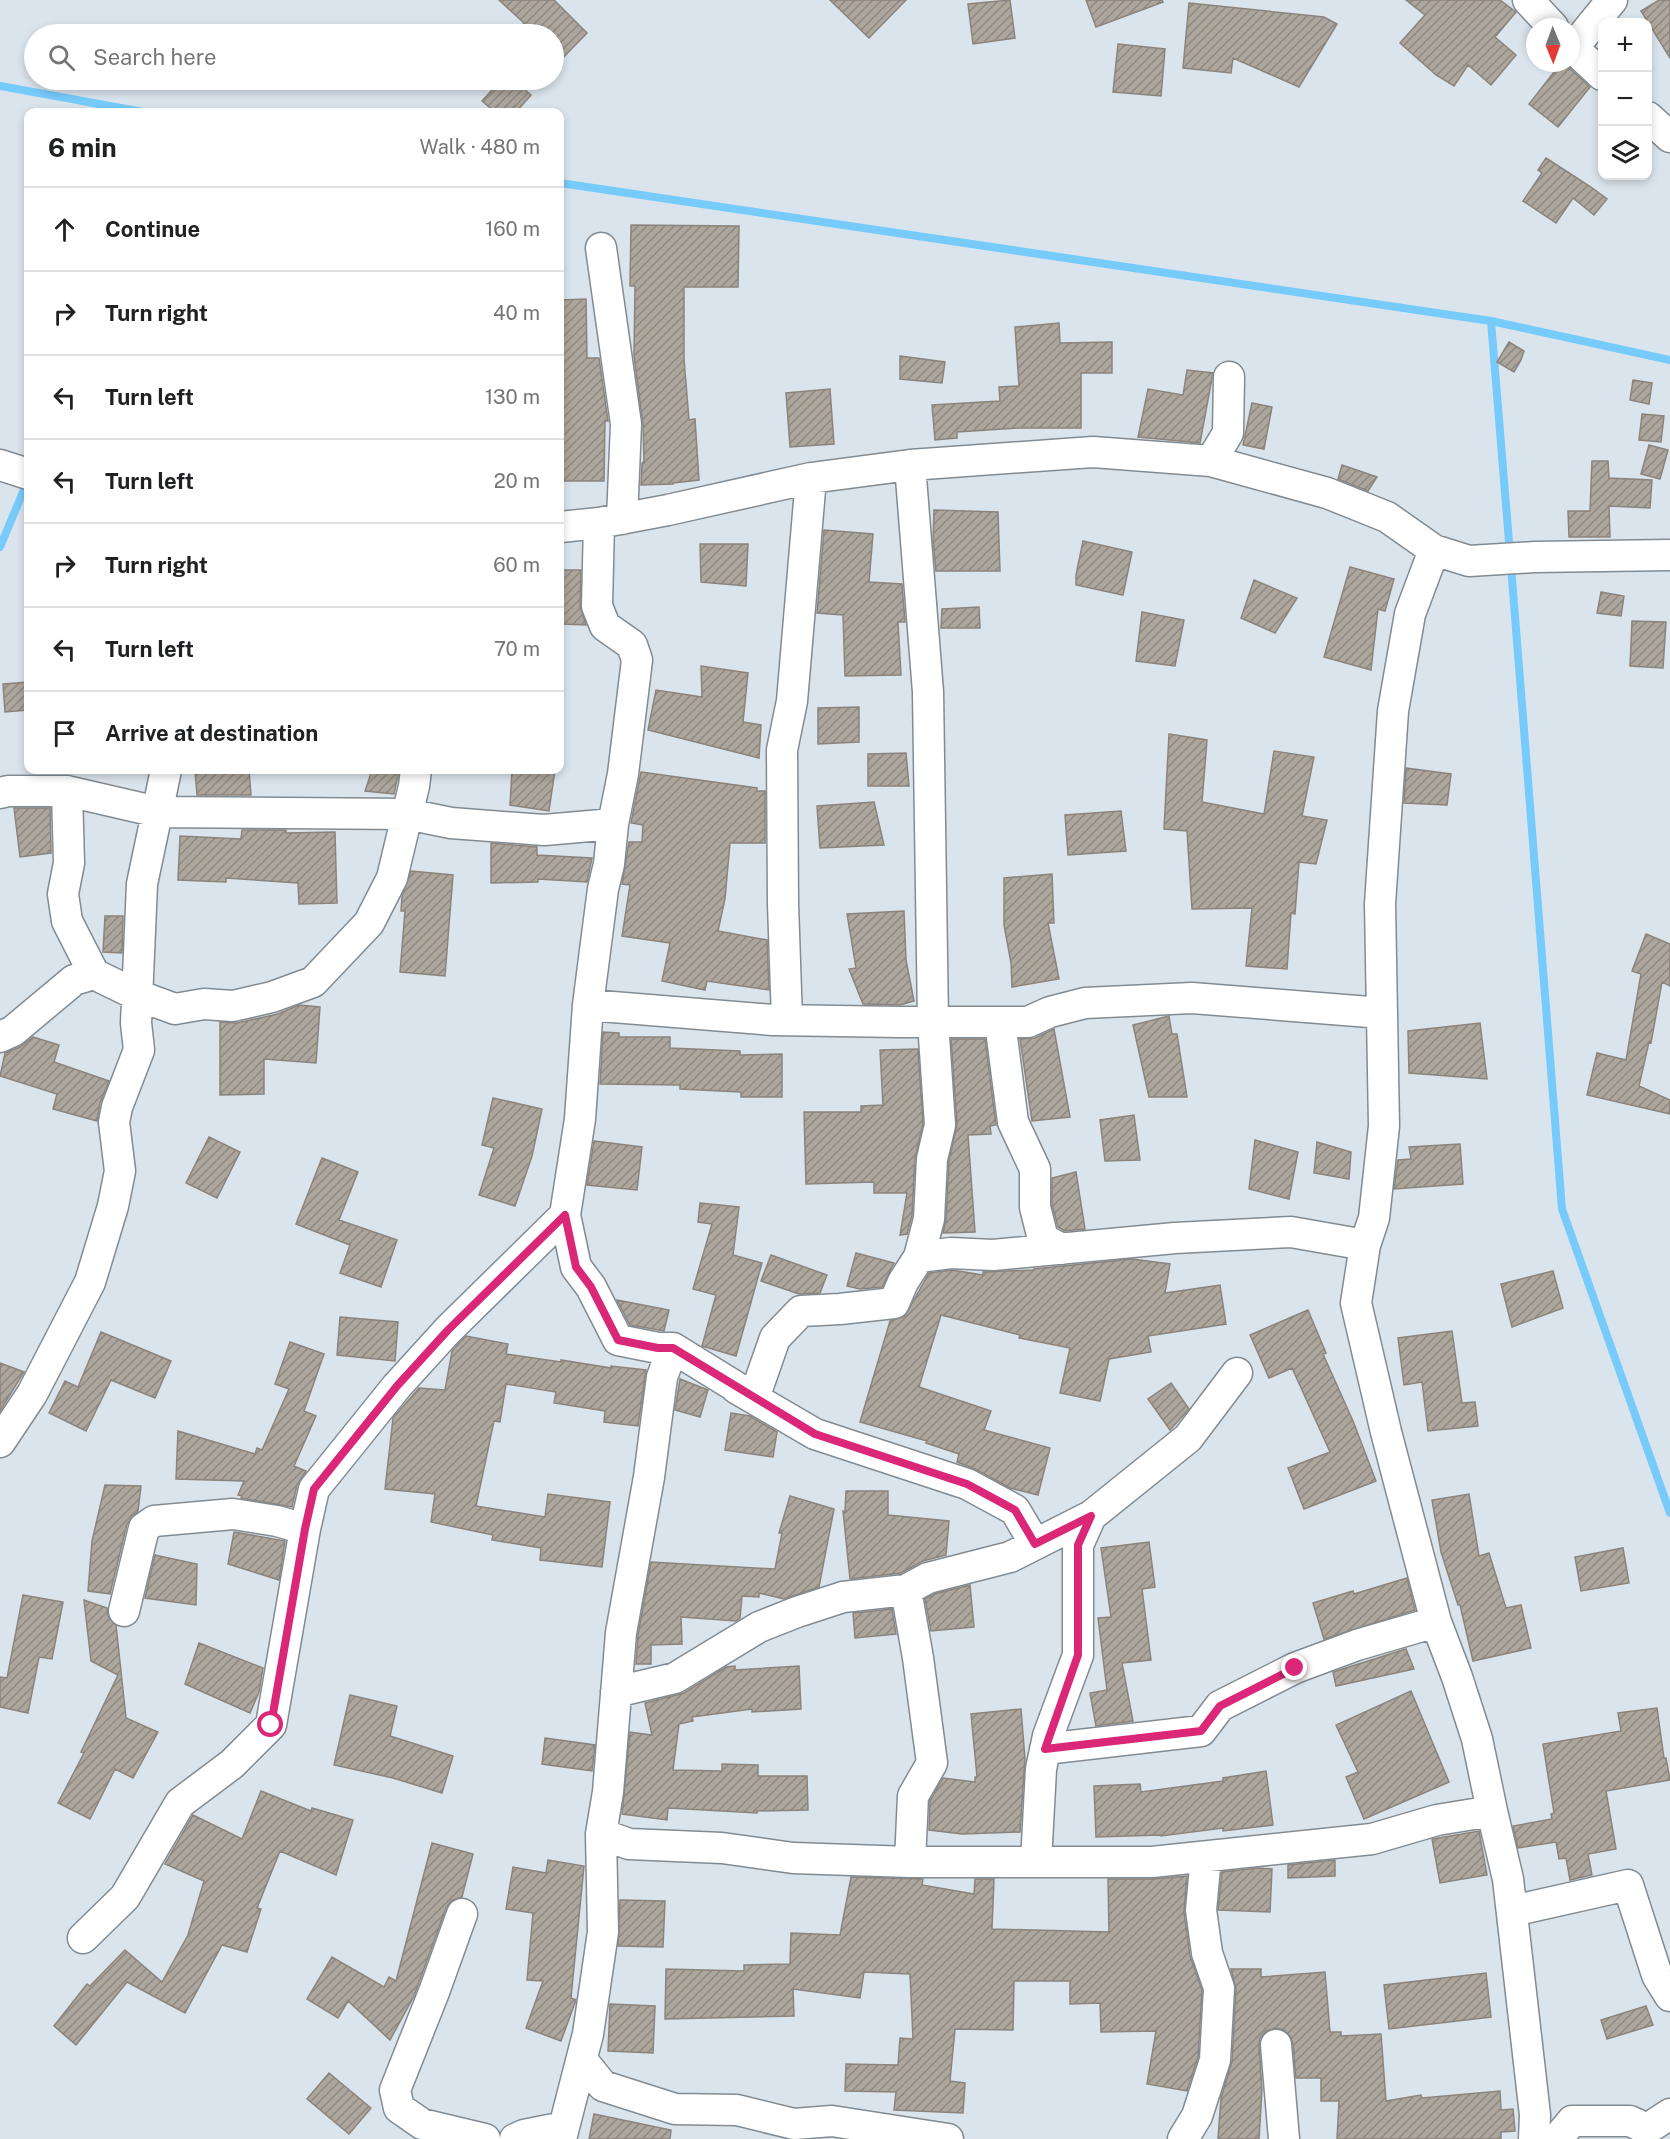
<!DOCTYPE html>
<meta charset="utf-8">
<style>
:root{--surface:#fff;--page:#f2f2f2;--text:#202124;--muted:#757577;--line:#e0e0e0}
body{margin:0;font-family:"Public Sans",sans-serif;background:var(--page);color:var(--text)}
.controls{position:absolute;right:18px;top:18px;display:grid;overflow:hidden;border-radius:12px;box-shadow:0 3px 9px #0003}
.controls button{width:54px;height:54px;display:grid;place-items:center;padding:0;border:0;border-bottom:2px solid var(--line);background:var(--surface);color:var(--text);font:30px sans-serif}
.compass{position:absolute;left:1526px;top:18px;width:54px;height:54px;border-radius:50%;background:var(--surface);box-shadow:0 3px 9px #0003;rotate:179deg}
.stop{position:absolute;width:18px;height:18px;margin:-14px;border:4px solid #db2777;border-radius:50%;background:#fff}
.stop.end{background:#db2777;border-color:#fff;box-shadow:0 2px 6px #0008}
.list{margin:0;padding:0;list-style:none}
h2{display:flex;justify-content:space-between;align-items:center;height:78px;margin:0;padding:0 24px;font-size:26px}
h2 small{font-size:20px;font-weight:400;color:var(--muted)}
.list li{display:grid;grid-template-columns:39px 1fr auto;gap:18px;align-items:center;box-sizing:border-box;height:84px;padding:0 24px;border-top:2px solid var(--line)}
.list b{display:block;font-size:22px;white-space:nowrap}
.list em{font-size:20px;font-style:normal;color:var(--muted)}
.icon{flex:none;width:33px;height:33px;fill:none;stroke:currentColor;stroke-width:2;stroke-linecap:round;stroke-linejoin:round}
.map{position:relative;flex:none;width:1670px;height:2139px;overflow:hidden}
.search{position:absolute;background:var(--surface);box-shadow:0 3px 9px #0003;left:24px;top:24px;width:540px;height:66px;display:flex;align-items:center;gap:15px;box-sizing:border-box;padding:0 21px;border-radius:33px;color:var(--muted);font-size:22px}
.panel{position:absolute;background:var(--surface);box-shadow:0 3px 9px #0003;left:24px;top:108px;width:540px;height:666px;border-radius:12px}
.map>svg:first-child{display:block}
</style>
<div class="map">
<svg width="1670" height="2139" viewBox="0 0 1670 2139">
<defs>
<pattern id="building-hatch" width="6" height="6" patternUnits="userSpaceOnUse" patternTransform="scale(1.5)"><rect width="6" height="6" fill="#ada69d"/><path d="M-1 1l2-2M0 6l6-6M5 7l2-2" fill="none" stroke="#8d8881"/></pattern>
</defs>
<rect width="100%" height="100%" fill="#dae4ec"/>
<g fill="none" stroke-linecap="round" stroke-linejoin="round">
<path stroke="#77cbfb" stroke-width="8" d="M0 86 143 112
M560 183 1491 321 1670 360
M1491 321 1510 554
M0 547 28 480
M1511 566 1562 1209 1670 1513"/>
</g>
<path fill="url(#building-hatch)" stroke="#8c847c" stroke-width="1.5" d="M499 0H554L587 33 554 67V34H534L523 24 524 23Z
M830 0H906L869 38Z
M1010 0 1015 38 973 44 968 4Z
M1086 0H1162L1163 2 1096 27Z
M1406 0H1500L1516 12 1495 37 1516 55 1491 85 1468 65 1454 86 1436 75 1400 43 1425 15Z
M1659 0H1670V58L1641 11Z
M1189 3 1324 17 1337 24 1299 87 1233 58 1231 73 1183 68Z
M1118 44 1165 49 1161 96 1113 92Z
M1561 63H1564L1590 87 1558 127 1529 104Z
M501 80H513L531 95 516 112H495L482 101Z
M1546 158 1591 187 1607 199 1594 215 1573 198 1556 223 1523 201 1542 173 1538 170Z
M631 225 739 226 738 287H684V359L689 420 695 419 699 480 673 483V484L641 485 642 463 644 462 643 425 634 356 635 286H630Z
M586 299 587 358H599L608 421H605L604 481H560V300Z
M1059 323 1060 343 1112 342V373H1081V428H1019L957 432V438L935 440 932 405 1000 401 999 387 1019 386 1015 327Z
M1509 342 1524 351 1521 360 1514 372 1497 362Z
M900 356 945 362 942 383 900 379Z
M1187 370 1213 373 1200 443 1138 437 1148 389 1183 395Z
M1633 380 1652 383 1649 404 1630 400Z
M830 389 834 444 790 447 786 393Z
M1252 403 1272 407 1264 449 1243 445Z
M1642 414 1664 416 1661 442 1639 440Z
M1649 445 1668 450 1660 479 1641 474Z
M1592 461H1608L1609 478 1652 480 1650 508 1609 506 1610 537H1569L1568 511H1590Z
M1342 465 1377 477 1368 491 1338 479Z
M934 510 998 512 1000 571H936L933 541Z
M824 530 873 534 869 582 902 584 905 622H898L901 675 845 676 843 615 817 613Z
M1083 541 1132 552 1123 595 1076 585V575Z
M700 544H748L746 586 701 582Z
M1350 567 1394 579 1385 611 1378 609 1371 670 1324 657Z
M560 570H581L580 606 586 625 560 624Z
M1254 580 1297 598 1275 633 1241 618Z
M1601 592 1624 596 1621 616 1597 613Z
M979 607 980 628H941L942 609Z
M1142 612 1184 620 1175 666 1136 661Z
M1632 621 1666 622 1663 668 1630 666Z
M701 666 748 673 743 722 761 725 759 758 648 730 656 690 702 697Z
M28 682V710L5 712 3 684Z
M859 707V742L818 744V708Z
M1169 734 1207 740 1202 802 1264 814 1274 751 1314 757 1302 816 1327 820 1316 864 1299 862 1295 914 1291 913 1287 969 1246 966 1252 908 1192 909 1187 831 1164 829Z
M906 753 909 786H868V754Z
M1406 768 1451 774 1447 805 1404 803Z
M195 770H249L251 795H197Z
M372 770H399L394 794 365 791Z
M512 770H555L549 811 510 805Z
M641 772 757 788V791H765V843H730L725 899 718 931 767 940 769 990 707 981 705 990 662 981 670 943 622 936 630 885 622 884 629 842H642L643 825 631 823Z
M874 802 884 845 820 848 817 806Z
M14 808H50L51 853 20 857Z
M1121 811 1126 851 1068 855 1065 815Z
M242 830H286V833L335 832 337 903 299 904 298 883 226 878V882L178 880 180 836 241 839Z
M491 843 537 847V855L592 858 587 882 538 879V882L491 883Z
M411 871 453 875 445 976 400 972 405 911H401L402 896Z
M1052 874 1054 923H1048L1059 979 1012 987 1011 963 1004 925V878Z
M904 911 906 960 914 1001 900 1005 863 1004 849 969 856 968 847 914Z
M105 916H123L122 953 103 952Z
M1646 934 1670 944V986L1662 982 1651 1043 1649 1042 1639 1086 1670 1100V1114L1587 1095 1597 1053 1626 1060 1641 974 1632 971Z
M299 1005 320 1007 316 1063 264 1059V1094L220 1095V1022L237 1023 278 1014Z
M1169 1016 1172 1034H1177L1187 1097H1149L1133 1025Z
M1480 1023 1487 1079 1409 1073 1408 1031Z
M1054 1029 1070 1117 1032 1121 1020 1039 1035 1038Z
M603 1032 619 1033V1037H670V1048L740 1051V1055L782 1054V1097H741V1092L680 1089V1085L600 1084Z
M33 1037 59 1045 54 1062 109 1081 100 1103 97 1121 53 1109 57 1094 0 1076 5 1053 20 1047Z
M951 1039H985L996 1125 990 1126 991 1134 968 1135 975 1232 943 1233 946 1220 949 1161 957 1124Z
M918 1049 923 1124 915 1158 912 1216 907 1234 900 1235 907 1193H874V1182L806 1184 804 1112H861V1106L883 1105 880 1050Z
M493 1098 542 1109 532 1156 515 1206 479 1195 494 1148 482 1145Z
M1134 1115 1140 1160 1105 1161 1100 1120Z
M209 1137 240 1152 217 1198 186 1183Z
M1255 1140 1298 1152 1289 1199 1249 1189Z
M594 1141 642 1147 637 1190 587 1185Z
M1317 1142 1351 1152 1349 1179 1314 1173Z
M1460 1144 1463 1184 1394 1189 1398 1160 1411 1159 1409 1147Z
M322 1158 358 1172 339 1220 397 1240 381 1287 340 1273 350 1245 296 1224Z
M1076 1172 1085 1229 1065 1231 1058 1227 1052 1205V1178Z
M700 1203 739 1207 733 1255 762 1263 736 1356 702 1346 716 1295 693 1289 712 1224 698 1222Z
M856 1253 894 1263 882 1287 860 1289 847 1286Z
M771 1255 827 1275 820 1293 799 1294 761 1281Z
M1132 1259 1170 1264 1165 1293 1220 1285 1226 1324 1148 1336 1151 1352 1109 1359 1100 1401 1060 1393 1070 1348 1019 1338 1020 1335 941 1315 919 1387 991 1411 984 1430 1050 1448 1038 1495 1010 1488 975 1469 957 1462 959 1454 926 1443 927 1441 860 1422 890 1321 905 1316 929 1273 952 1270 983 1275V1272L1033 1270 1034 1269Z
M1553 1271 1563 1308 1512 1327 1501 1284Z
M617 1300 669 1310 664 1331 630 1325Z
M1308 1310 1326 1353 1323 1354 1353 1421 1376 1481 1304 1509 1288 1468 1330 1452 1292 1368 1269 1378 1250 1335Z
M340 1317 398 1322 395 1361 337 1355Z
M1452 1331 1462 1403 1475 1402 1478 1426 1428 1431 1422 1382 1404 1385 1398 1338Z
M101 1332 171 1361 155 1398 111 1380 86 1431 49 1413 65 1381 78 1387Z
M466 1336 508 1344 506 1354 561 1362V1360L611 1368V1366L646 1370 638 1426 604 1422 605 1411 554 1403 556 1392 506 1384 500 1422 494 1421 476 1506 545 1517 548 1494 610 1502 602 1567 540 1560 541 1548 492 1540 493 1535 431 1522 435 1494 385 1489 393 1418 419 1388 445 1390 452 1351Z
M290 1342 324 1354 304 1411 316 1416 294 1466 306 1471 297 1485 292 1507 241 1498 242 1496 238 1495 244 1481 176 1479 178 1431 255 1454 257 1448 262 1450 289 1389 275 1384Z
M0 1363 24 1372 0 1411Z
M680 1379 708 1390 700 1417 675 1410Z
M1171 1383 1189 1409 1170 1430 1148 1399Z
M731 1413 750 1416 777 1432 773 1457 725 1450Z
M105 1485 141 1486 138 1511 127 1524 110 1594 88 1591 92 1541Z
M846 1491H888V1515L949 1521 946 1555 923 1561 901 1573 850 1579 843 1511 845 1512Z
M1469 1494 1479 1556 1489 1553 1506 1608 1521 1605 1531 1648 1473 1661 1460 1605H1458L1441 1552 1432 1500Z
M790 1496 834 1509 819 1587 784 1599 759 1593V1597L742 1596 740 1618 736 1621 681 1617 682 1644 651 1645V1664H636L638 1635 651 1562 775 1569 782 1533H779Z
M234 1532 285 1541 279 1580 228 1564Z
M1149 1542 1155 1587 1142 1589 1151 1660 1122 1663 1133 1721 1096 1726 1090 1693 1107 1690 1098 1618 1111 1617 1101 1548Z
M1623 1548 1629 1583 1581 1591 1575 1557Z
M155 1555 197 1564 196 1605 145 1598Z
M1407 1578 1415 1610 1324 1639 1313 1603 1353 1591 1354 1594Z
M970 1585 974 1627 931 1631 925 1599 934 1594Z
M23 1595 63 1602 52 1659 39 1657 28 1713 0 1707V1677L7 1678Z
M84 1600 107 1608 108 1616 116 1625 126 1718 158 1732 133 1778 115 1769 90 1819 58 1803 84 1753 81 1752 118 1675 91 1661Z
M892 1609 896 1634 855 1638 853 1613Z
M199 1643 263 1668 259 1692 250 1713 185 1684Z
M1406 1649 1414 1669 1336 1686 1333 1672Z
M735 1666V1670L799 1666 801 1709 752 1712V1709L692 1717 693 1721 679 1724 673 1770 722 1771V1764L758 1765V1776H807L808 1810 757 1811V1813L668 1808 667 1820 622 1814 630 1732 652 1735 645 1703 684 1693 726 1667Z
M1411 1691 1449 1782 1364 1819 1346 1777 1358 1772 1336 1725Z
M350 1695 397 1706 390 1736 453 1756 442 1793 393 1778 334 1765Z
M1657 1708 1664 1758H1666L1670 1780 1606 1791 1616 1849 1588 1854 1592 1875 1570 1880 1566 1858 1559 1859 1556 1842 1518 1848 1513 1826 1552 1819 1551 1814 1554 1813 1543 1744 1621 1731 1618 1713Z
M1021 1709 1025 1759 1020 1832 962 1834 929 1830 930 1801 943 1778 975 1782V1777H977L971 1714Z
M545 1738 595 1745 592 1771 542 1764Z
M1266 1771 1273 1825 1223 1831V1828L1161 1836V1835L1096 1837 1094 1786 1140 1784 1141 1792 1223 1781V1778Z
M261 1791 311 1811 312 1808 353 1820 336 1875 280 1851 257 1908 261 1909 247 1952 222 1945 185 2013 127 1982 76 2045 54 2026 87 1984 90 1986 125 1950 162 1982 188 1935 204 1881 165 1864 193 1815 242 1839Z
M1479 1831 1487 1875 1440 1883 1432 1839Z
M432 1843 473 1854 462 1897 451 1901 446 1908 414 1996 390 2040 348 2001 338 2018 307 1999 332 1957 384 1987 389 1977 396 1981Z
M548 1860 584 1866 571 1998 576 2000 561 2041 526 2028 543 1981 527 1980 533 1913 506 1909 513 1867 546 1873Z
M1335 1860V1876L1288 1878V1865Z
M1258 1868 1272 1869 1270 1912 1218 1910 1222 1872Z
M1187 1876 1184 1912 1190 1956 1202 1990 1198 2057 1187 2091 1147 2084 1156 2031 1101 2032 1100 2003 1070 2004V1981H1014L1013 2030 955 2029 950 2081 965 2083 963 2113 894 2110 896 2092 845 2091 846 2064 898 2065 900 2038 913 2039 910 1974 864 1972 860 1998 793 1989 794 2016 665 2019 666 1969 744 1971V1965L790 1964 791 1933 840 1935 851 1877 923 1879 922 1885 974 1894 975 1879H994L992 1929 1109 1932 1108 1879H1152Z
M620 1900 665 1901 663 1947 618 1946Z
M1231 1969H1261V1977L1325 1972 1330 2032H1341V2036L1381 2034 1386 2101 1421 2095 1422 2098 1500 2091 1501 2110 1513 2109 1515 2131 1501 2132V2139H1337L1339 2101H1321V2078H1296L1293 2044 1290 2036 1284 2030 1275 2028 1266 2031 1260 2038 1259 2046 1262 2089 1259 2139H1218L1221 2098 1232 2061 1236 1989Z
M1486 1973 1491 2017 1389 2029 1384 1985Z
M610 2004 655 2006 653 2053 608 2051Z
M1646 2006 1653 2025 1607 2039 1601 2020Z
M329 2073 371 2108 349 2134 307 2099Z
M594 2114 671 2130 670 2139H589Z"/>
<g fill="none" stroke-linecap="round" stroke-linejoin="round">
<defs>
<path id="minor" d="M1528 0 1553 27
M1571 46 1602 75
M1573 48 1612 0
M1648 117 1670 137
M601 248 626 424 622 519
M1211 461 1228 433 1229 377
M0 465 28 474
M910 465 928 692 933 1022 940 1125 932 1159 929 1219 919 1257
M599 523 597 606 605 626 632 645 637 660 623 774 613 824 609 864 603 889 588 1005 580 1119 565 1215 576 1267 591 1287 618 1340 658 1348H673L754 1398 775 1338 801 1311 840 1309 894 1303 903 1282 919 1257 951 1253 993 1255 1175 1238 1291 1232 1365 1245
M560 527 599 523 668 510 811 478 910 465 1093 452 1211 461 1327 493 1387 517 1434 550 1469 561 1535 557 1670 555
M67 791 69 863 63 894 67 921 94 974
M0 793 8 791H67L158 812 407 814 451 823 544 830 613 824
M588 1005 773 1020 900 1022H1028L1050 1012 1085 1003 1192 998 1382 1013
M787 1020 783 904 782 750 792 701 811 478
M1000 1022 1013 1122 1035 1169V1207L1043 1239 1062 1249
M0 1037 13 1031 74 980 94 974 137 995 175 1009 204 1004 233 1006 272 997 313 982 369 923 392 878 414 786 416 770
M736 1388 815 1434 967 1484 1015 1510 1035 1544
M0 1442 32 1394 90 1282 113 1206 120 1171 114 1122 117 1107 139 1050 136 1023 142 884 166 770
M906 1590 918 1658 932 1763 913 1796 910 1862
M124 1611 144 1528 154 1521 233 1514 277 1521 305 1529
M616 1692 675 1678 759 1627 797 1612 843 1597 906 1590 928 1578 1010 1557 1091 1516
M1045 1749 1201 1731 1220 1706 1295 1668 1357 1645 1436 1622
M1492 1811 1508 1879 1535 2115 1534 2139
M601 1834 629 1844 722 1848 793 1858 910 1862H1152L1372 1839 1437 1820 1492 1811 1477 1739 1457 1677 1436 1622 1386 1432 1356 1303 1365 1245 1374 1218 1384 1126 1380 904 1393 711 1410 614 1434 550
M1036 1862 1041 1769 1048 1736 1078 1655V1545L1091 1516 1188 1438 1237 1373
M1512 1911 1628 1885 1657 1975 1670 1996
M462 1914 434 1992 395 2090 399 2108 422 2124 485 2139
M83 1938 125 1897 180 1803 232 1764 271 1725 305 1529 314 1489 397 1386 448 1330 565 1215
M1276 2045 1284 2139
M582 2060 603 2086 675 2109 737 2110 794 2124 832 2121 948 2139
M515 2139 524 2135 564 2127
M561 2139 588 2034 603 1932 601 1834 608 1792 621 1633 649 1477 662 1377 673 1348
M1183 2139 1197 2116 1215 2060 1219 1988 1207 1953 1201 1910 1206 1857
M1557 2139 1572 2121H1630L1647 2129 1670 2114"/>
</defs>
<use href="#minor" stroke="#828b92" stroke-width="33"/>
<use href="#minor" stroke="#fff" stroke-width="30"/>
</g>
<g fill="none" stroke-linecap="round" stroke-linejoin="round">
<path stroke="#db2777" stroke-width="8" d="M271 1725 305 1529 314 1489 397 1386 448 1330 565 1215 576 1267 591 1287 618 1340 658 1348H673L815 1434 967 1484 1015 1510 1035 1544 1091 1516 1078 1545V1655L1045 1749 1201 1731 1220 1706 1295 1668"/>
</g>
</svg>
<div class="controls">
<button>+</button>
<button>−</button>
<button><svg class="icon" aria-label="layers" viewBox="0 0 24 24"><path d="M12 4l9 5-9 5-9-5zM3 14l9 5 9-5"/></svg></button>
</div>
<svg class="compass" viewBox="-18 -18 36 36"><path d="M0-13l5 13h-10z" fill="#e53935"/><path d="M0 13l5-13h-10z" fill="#757577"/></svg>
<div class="stop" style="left:271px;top:1725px"></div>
<div class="stop end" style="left:1295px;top:1668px"></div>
<div class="search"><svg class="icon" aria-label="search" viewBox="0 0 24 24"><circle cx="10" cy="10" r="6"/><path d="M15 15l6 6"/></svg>Search here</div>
<section class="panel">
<h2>6 min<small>Walk · 480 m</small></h2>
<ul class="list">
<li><svg class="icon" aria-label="ahead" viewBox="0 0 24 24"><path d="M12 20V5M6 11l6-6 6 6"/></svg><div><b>Continue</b></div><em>160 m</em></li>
<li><svg class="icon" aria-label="right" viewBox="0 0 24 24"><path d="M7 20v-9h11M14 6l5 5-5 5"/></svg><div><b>Turn right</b></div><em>40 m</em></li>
<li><svg class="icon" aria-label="left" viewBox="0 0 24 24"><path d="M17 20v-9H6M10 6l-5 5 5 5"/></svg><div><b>Turn left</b></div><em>130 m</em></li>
<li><svg class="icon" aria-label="left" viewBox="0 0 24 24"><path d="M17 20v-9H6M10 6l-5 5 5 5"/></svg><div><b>Turn left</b></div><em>20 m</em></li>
<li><svg class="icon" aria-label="right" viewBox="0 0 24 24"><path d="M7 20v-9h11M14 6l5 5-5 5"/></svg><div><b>Turn right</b></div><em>60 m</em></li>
<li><svg class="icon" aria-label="left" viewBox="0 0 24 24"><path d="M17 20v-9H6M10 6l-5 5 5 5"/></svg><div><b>Turn left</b></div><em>70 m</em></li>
<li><svg class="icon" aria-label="arrive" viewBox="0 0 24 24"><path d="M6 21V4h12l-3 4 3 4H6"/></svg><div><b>Arrive at destination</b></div></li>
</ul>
</section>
</div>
